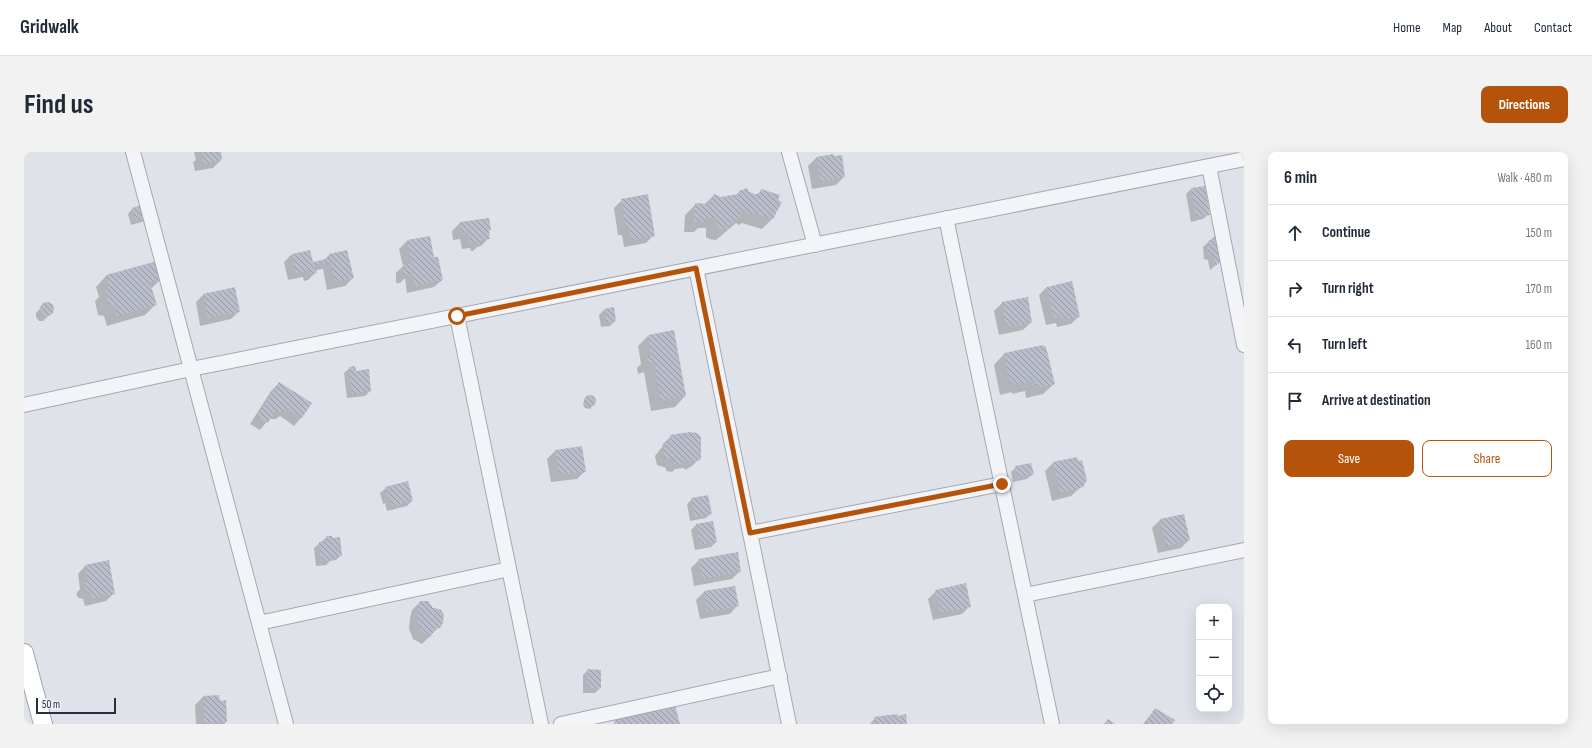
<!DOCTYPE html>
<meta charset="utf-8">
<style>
:root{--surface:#fff;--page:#f2f2f3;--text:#1f2937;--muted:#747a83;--line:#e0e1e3;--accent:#b45309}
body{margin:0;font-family:"Sofia Sans Condensed",sans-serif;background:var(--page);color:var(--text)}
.controls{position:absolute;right:12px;bottom:12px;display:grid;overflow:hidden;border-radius:8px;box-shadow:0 4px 16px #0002}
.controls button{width:36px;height:36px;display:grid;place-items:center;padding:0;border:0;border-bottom:1px solid var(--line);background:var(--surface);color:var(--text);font:20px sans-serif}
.scale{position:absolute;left:12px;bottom:10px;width:80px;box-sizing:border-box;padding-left:4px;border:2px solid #272e41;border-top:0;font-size:11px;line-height:14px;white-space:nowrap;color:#272e41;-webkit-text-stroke:3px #eff1f7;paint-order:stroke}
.stop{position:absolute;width:12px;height:12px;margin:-9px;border:3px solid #b45309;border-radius:50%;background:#fff}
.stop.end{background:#b45309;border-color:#fff;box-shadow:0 1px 4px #0008}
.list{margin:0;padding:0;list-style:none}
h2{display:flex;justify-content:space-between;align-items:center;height:52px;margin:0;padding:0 16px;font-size:17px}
h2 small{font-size:13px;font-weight:400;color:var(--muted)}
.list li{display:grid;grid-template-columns:26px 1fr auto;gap:12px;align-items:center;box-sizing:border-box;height:56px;padding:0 16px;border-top:1px solid var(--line)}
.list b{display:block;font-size:15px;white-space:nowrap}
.list em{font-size:13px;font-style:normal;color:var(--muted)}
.actions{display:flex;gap:8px;padding:12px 16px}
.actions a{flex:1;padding:9px 0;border:1px solid var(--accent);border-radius:8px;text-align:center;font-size:14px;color:var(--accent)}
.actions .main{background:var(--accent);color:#fff}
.icon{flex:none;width:22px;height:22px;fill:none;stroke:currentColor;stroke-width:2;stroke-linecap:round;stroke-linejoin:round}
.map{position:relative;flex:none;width:1220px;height:572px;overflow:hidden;border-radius:8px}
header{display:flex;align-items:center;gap:24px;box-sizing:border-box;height:56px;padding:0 20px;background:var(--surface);border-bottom:1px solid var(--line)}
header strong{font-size:19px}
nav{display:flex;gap:22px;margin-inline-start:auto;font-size:14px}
.intro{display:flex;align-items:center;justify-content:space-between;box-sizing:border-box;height:96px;padding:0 24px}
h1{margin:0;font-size:28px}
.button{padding:10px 18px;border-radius:8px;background:var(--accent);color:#fff;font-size:14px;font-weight:700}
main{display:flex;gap:24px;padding:0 24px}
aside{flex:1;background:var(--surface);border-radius:8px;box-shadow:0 4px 16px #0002}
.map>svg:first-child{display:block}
</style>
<header>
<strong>Gridwalk</strong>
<nav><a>Home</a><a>Map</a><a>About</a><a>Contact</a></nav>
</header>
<div class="intro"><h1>Find us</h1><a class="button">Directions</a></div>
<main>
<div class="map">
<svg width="1220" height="572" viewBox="0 0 1220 572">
<defs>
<pattern id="building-back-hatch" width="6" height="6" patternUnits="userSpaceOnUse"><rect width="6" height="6" fill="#b9bdc9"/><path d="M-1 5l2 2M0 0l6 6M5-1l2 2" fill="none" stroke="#969aa5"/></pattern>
</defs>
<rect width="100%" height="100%" fill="#dfe2e9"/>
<path fill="#0003" d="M170 0H196L197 8 189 16 171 19 169 10 172 8Z
M792 6 820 25 812 33 788 37 784 14Z
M1167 37 1185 62 1179 67 1167 70 1162 42Z
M737 39 749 66 738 77 718 71 715 73 712 71 692 88 685 87 682 85V76H674L670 80H660L661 63 672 52H681L690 43 697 46 712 43 715 40 732 43Z
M598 48 630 83 622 91 600 95 598 83H594L590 56Z
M109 56 123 65 118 70 107 73 104 62Z
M465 67 466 78 464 80 465 86 457 94 453 95 449 99H447L446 96 438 97 436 87 429 88 428 79 436 71Z
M1192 83 1200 106 1186 118 1184 108 1180 107 1179 95Z
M383 89 410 107 418 128 410 135 383 141 381 126 376 131H372V121L379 114 375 97Z
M268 102 288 111 299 109 305 103 329 126 321 134 303 138 299 117 291 118 292 120 284 128 280 129 279 125 264 128 260 110Z
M133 110 137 127 127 137 131 153 121 163 83 174 80 164 74 163 71 149 75 145 72 135 82 124Z
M1023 135 1055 164 1047 172 1033 175 1032 171 1022 173 1015 143Z
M180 142 215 159 207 167 176 174 172 150Z
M21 151 26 152 28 155V160L19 169H15L12 165V161Z
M978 151 1007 170 999 178 975 183 970 159Z
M589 157 591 169 586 174 577 175 575 163 580 158Z
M624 184 661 244 651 255 627 259 620 220 614 222 613 216 617 212 614 194Z
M980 202 1030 232 1019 242 1002 246 1001 239 988 242V240L976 243 970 213Z
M326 216 331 220 346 239 341 244 323 246 320 221Z
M255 231 287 251 277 266 270 274 256 264 252 267H245L236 278 226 272 247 239Z
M565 243 570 245V252L566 257 561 256 559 253 560 249Z
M647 284 676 306 668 314 661 318 660 316 651 317 648 320 642 319V316L633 313 631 304 638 295 639 292Z
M531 299 561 319 553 327 527 330 523 307Z
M1052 306 1058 334 1047 344 1028 349 1021 319 1029 311Z
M992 315 1009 322 1003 327 989 330 987 320Z
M362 336 388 349 383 354 363 359 361 351 359 352 356 341Z
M668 347 687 361 682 366 666 369 663 352Z
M1136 368 1165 388 1157 396 1134 401 1128 376Z
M672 373 692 390 687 395 671 398 667 378Z
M303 385 317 403 312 408 306 409 302 413 292 414 290 396Z
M675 408 716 419 708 427 670 434 667 416Z
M61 414 90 441 82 449 61 454 59 447 55 446 53 444V440L56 437 54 422Z
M912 439 946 454 938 462 909 468 904 447Z
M680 440 713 454 706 462 676 467 672 448Z
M396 450 408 458 415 475 398 492 389 487 385 477 386 466 388 458Z
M564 518 576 536 571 541H559V523Z
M179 545 202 570 200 572H172L171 553Z
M1131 557 1147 572H1119Z
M851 566 882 572H846Z"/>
<path fill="url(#building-back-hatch)" d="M179 0H197L198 8 179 12 177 1Z
M810 2V4L818 3 821 25 796 30 792 5Z
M1181 34 1186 63 1172 65 1167 36Z
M723 36 725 40 734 43 737 37 756 43 754 48 758 50 749 67 730 61 726 63 721 58 716 63 717 67 707 71 704 78 696 77 692 74V66H682V70H670L671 51 685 52 690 42 697 45 714 42 715 39Z
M624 42 631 84 608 88 605 76H602L597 47Z
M120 52 124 66 112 69 108 56Z
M465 66 467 78H465L466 87 457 88 458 91 454 92V89L446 90 444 79 437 80 436 70Z
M1191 83 1202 106 1191 114 1189 103H1184V89L1192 86Z
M406 84 410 105H414L419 128 391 134 388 118 385 123H379V112H388L383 88Z
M286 98 289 110 306 106 305 102 323 98 330 126 311 130 307 110 291 113 293 121 287 122 286 118 272 121 268 102Z
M133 109 138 127 126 131 133 153 93 164 91 154 85 153 81 138 85 134 82 123Z
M1048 129 1056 165 1040 168 1039 164 1030 166 1023 135Z
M211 135 216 160 184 166 179 142Z
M1004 145 1008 171 982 175 978 150Z
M16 157a7 7 0 1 1 14 0a7 7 0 1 1-14 0Z
M590 155 592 169 582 171 580 157Z
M650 178 662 244 637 249 630 211 624 212 623 204H627L624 183Z
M1019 193 1022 195 1031 232 1013 236 1011 229 998 232V230L986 233 980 201Z
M331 214 332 219 345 217 347 239 328 242 325 215Z
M255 230 288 251 278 266 264 257 261 260H250L244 271 233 264Z
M560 249a6 6 0 1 1 12 0a6 6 0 1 1-12 0Z
M666 280 673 281 677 285V307L670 311 668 309 659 310 657 312H650V308L641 306 639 300V295L646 286V283Z
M558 294 562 320 535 322 531 298Z
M1053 305 1054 309 1058 308 1063 328 1059 335 1056 336 1036 341 1029 310Z
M1007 311 1010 322 994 326 991 314Z
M384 329 389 349 368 354 366 347H364L361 335Z
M684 343 688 362 671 365 667 346Z
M1160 362 1166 388 1142 394 1136 367Z
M689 369 693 390 676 393 672 372Z
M302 384H308V386L316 385 318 404 308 405 309 408 297 409 295 390 303 389Z
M714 400 717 420 678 427 674 407Z
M85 408 91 442 68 446 67 440 63 439 60 435V431L64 429 61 413Z
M942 431 947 455 916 461 911 438Z
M711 434 715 454 683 460 680 439Z
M396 449H404L409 456H412L417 458 420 463 419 471 416 476H412L406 485 397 479 393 469V457Z
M563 517 577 518V536H563Z
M195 543 196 549 202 548 203 570 180 571 179 544Z
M651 553 656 572H590V567Z
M1131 556 1151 568 1148 572H1121Z
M873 562 874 564 882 562 883 572H851L850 565Z
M1084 567 1091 572H1080Z"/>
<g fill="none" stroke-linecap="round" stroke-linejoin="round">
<defs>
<path id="minor" d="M109 0 262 572
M765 0 791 93
M1185 14 1220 193
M922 66 1028 572
M672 116 765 572
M433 164 517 572
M0 253 167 217 1220 7
M726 381 978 332
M1001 443 1220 398
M235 471 485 417
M537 572 756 524"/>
<path id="major" d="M0 501 19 572"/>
</defs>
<use href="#minor" stroke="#a4a8b3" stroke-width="16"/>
<use href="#major" stroke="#9ea5b6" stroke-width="20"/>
<use href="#minor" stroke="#f2f4f7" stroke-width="14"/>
<use href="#major" stroke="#fff" stroke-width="18"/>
</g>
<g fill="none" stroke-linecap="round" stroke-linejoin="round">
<path stroke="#b45309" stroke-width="5" d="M433 164 672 116 726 381 978 332"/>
</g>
</svg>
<div class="controls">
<button>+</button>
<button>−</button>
<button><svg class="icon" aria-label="locate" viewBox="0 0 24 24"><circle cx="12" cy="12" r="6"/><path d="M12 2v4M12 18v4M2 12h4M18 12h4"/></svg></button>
</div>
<div class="scale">50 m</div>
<div class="stop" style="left:433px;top:164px"></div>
<div class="stop end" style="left:978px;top:332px"></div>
</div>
<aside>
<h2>6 min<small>Walk · 480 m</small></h2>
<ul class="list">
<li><svg class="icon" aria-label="ahead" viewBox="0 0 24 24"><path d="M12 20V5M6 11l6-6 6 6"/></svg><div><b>Continue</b></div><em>150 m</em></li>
<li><svg class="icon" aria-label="right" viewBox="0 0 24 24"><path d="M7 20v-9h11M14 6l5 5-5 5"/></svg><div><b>Turn right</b></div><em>170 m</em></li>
<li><svg class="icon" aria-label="left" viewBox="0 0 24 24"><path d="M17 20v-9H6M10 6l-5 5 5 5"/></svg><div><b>Turn left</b></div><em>160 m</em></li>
<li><svg class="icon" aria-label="arrive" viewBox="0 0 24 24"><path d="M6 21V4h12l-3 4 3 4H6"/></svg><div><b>Arrive at destination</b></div></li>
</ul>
<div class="actions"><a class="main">Save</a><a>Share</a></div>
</aside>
</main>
